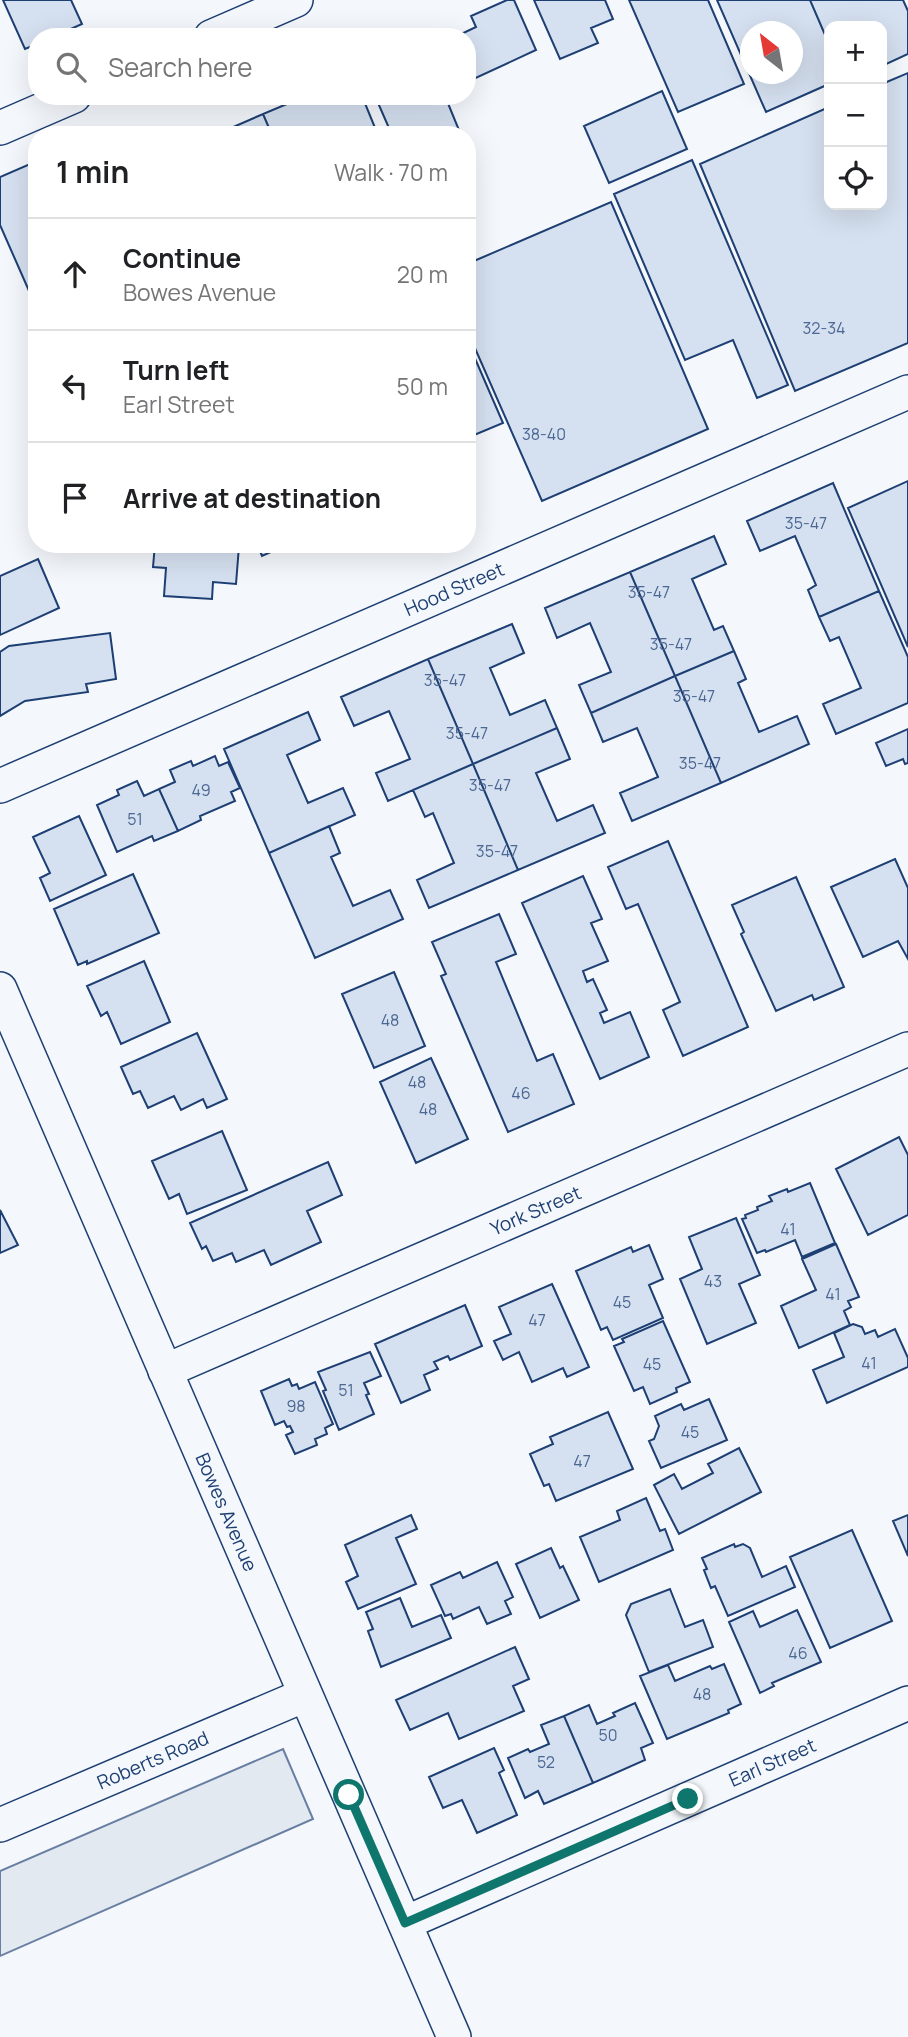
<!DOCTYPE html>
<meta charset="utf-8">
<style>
:root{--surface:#fff;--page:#f2f2f2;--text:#202124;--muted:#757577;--line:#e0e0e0}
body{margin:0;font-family:Manrope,sans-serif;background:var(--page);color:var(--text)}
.controls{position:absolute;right:21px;top:21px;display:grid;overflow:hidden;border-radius:14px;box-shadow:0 7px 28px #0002}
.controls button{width:63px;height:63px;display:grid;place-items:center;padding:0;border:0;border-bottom:2px solid var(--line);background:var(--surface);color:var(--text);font:35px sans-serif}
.compass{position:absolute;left:740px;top:21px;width:63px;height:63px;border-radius:50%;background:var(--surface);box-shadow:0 7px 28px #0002;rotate:329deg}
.stop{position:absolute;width:21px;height:21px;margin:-16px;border:5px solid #0f766e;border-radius:50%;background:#fff}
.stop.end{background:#0f766e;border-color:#fff;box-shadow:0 2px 7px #0008}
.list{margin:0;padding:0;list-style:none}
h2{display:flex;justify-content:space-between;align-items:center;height:91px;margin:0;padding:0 28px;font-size:30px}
h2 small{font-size:23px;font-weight:400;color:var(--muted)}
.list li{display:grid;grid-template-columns:46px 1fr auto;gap:21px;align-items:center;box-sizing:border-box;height:112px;padding:0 28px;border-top:2px solid var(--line)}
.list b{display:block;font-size:26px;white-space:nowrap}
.list p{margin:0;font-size:23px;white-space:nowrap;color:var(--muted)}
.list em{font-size:23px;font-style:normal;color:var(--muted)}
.icon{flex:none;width:38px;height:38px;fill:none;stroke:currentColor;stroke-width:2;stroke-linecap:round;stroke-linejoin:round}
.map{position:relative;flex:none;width:908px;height:2037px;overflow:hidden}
.search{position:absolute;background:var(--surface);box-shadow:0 7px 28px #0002;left:28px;top:28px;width:448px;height:77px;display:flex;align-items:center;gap:18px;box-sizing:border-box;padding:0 24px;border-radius:28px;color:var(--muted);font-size:26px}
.panel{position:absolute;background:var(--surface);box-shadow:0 7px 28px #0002;left:28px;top:126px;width:448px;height:427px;border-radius:28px}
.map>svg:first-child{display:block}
</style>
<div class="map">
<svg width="908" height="2037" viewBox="0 0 908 2037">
<rect width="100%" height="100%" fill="#f4f7fb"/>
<path fill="#e3e9f0" stroke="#687fa3" stroke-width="2" d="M283 1749 313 1819 0 1956V1871Z"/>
<path fill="#d5e0f0" stroke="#1d3f73" stroke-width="2" fill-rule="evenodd" d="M3 0H71L82 24 53 37H37V44L25 49Z
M507 0H514L536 50 467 82V37H455L476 27 471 16Z
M534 0H605L613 19 591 28 598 43 560 59Z
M629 0H708L744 84 678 112Z
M717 0H810L829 44V84L766 112ZM750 32H792V74H750Z
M810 0H903L908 11V54L882 66V26H829V44Z
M908 73V343L795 391 700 164 829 107V205H882V84Z
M662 91 687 149 609 183 584 126Z
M287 96H362L378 135H272L263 114 287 104 284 97Z
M375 96H429L430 100 445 96 461 135H392Z
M263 114 272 135H215Z
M692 160 788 385 757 398 733 340 685 360 614 194Z
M37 161V309L0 225V177Z
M611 202 708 429 542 501 467 330V264Z
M467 340 503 423 467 438Z
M908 481V647L848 508Z
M833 483 879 591 819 617 808 590 816 585 795 536 760 551 747 521Z
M714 536 726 564 692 579 714 630 723 626 734 651 675 676 630 572Z
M155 544 239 546 236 584 213 582 212 599 164 596 166 568 153 567Z
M257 544H289L262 556Z
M38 559 59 608 0 635V576Z
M630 572 675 676 591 713 579 685 611 672 590 623 557 638 545 608Z
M879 591 908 657V703L836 734 823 704 861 688 839 637 830 641 819 617Z
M512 624 524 653 490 668 510 715 545 700 557 728 473 764 428 659Z
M110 633 116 679 86 684 88 692 25 701 0 716V652L9 646Z
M734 651 746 679 738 683 759 732 797 716 809 744 721 783 675 676Z
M428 659 473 764 388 801 376 773 410 759 389 711 354 726 341 697Z
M675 676 721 783 632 821 620 793 658 777 637 728 603 742 591 713Z
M308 712 320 740 287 755 308 803 343 788 355 815 269 853 224 749Z
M557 728 570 759 536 773 557 821 593 805 605 833 518 870 473 764Z
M908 729V763L905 764 903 759 886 766 876 743Z
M215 756 219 766 228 762 240 788 231 792 235 801 200 816 201 820 178 831 159 789 175 782 170 770 191 761 193 766Z
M473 764 518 870 429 908 417 880 454 863 433 813 425 817 413 790Z
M137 781 144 796 159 789 178 831 154 841 152 836 117 852 97 805 119 795 117 790Z
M79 816 106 875 50 901 40 878 50 873 33 837Z
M329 826 340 853 331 857 353 906 390 890 403 919 315 958 269 853Z
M668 841 748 1027 683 1056 663 1010 680 1002 638 904 626 909 608 867Z
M895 859 908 888V959L898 941 863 957 831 887Z
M133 874 159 933 87 964V961L78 965 54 909Z
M583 876 602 919 591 923 608 961 583 971 587 982 593 979 607 1010 600 1013 604 1023 630 1012 649 1057 600 1079 522 903Z
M796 877 844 987 814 1000 812 995 776 1011 741 934 744 932 732 905Z
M499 914 516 954 496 962 537 1061 553 1054 574 1104 508 1132 441 976 446 974 432 942Z
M144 961 170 1022 121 1044 107 1012 101 1016 87 986Z
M394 972 425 1046 374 1068 342 994Z
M197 1033 227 1099 207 1108 203 1099 181 1110 174 1096 148 1108 140 1091 133 1094 121 1067Z
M431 1058 468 1139 416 1163 380 1082Z
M222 1131 247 1190 187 1214 179 1194 169 1199 152 1161Z
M899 1137 908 1155V1215L868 1235 836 1169Z
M328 1162 342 1195 307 1211 321 1242 271 1265 264 1250 236 1262 232 1253 213 1261 206 1246 202 1249 190 1223Z
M810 1183 835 1243 802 1257 795 1240 766 1252 765 1250 757 1253 742 1219 746 1218 745 1215 758 1210 757 1207 772 1201 769 1196 787 1189 788 1192Z
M0 1210 18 1245 0 1253Z
M736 1218 760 1275 739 1284 756 1323 707 1344 680 1279 702 1269 689 1237Z
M836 1244 859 1297 848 1301 851 1307 844 1311 850 1325 799 1348 781 1306 816 1290 802 1259Z
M649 1245 663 1279 649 1285 663 1318 613 1340 607 1327 601 1330 576 1271 631 1247 633 1252Z
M552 1284 589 1367 567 1377 563 1368 532 1382 519 1352 503 1360 494 1341 511 1334 499 1307Z
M465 1305 482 1346 450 1360 448 1356 434 1362 438 1369 424 1375 430 1390 401 1403 375 1344Z
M663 1321 690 1382 676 1388 677 1392 650 1404 643 1387 634 1391 614 1346 624 1342 622 1339Z
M853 1324 862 1327 865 1334 875 1330 878 1337 895 1329 908 1358V1367L827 1403 813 1370 844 1357 834 1333Z
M370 1352 381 1376 364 1383 369 1394 366 1395 374 1414 339 1430 323 1391 326 1390 318 1372Z
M289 1379 292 1386 297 1384 299 1389 315 1382 333 1424 325 1428 327 1434 315 1439 317 1445 295 1454 286 1435 293 1432 290 1426 287 1427 284 1421 275 1425 261 1391Z
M709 1399 727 1440 661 1468 649 1441 654 1439 659 1426 655 1416 681 1404 684 1410Z
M608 1412 633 1469 556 1501 549 1484 544 1486 530 1454 553 1444 550 1437Z
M739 1448 761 1492 679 1534 654 1485 674 1474 682 1489 713 1473 708 1464Z
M646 1498 660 1531 665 1529 673 1550 599 1582 580 1537 620 1520 617 1511Z
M411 1515 417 1529 396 1538 416 1584 358 1609 346 1582 358 1576 345 1545Z
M908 1515V1556L893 1521Z
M852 1530 892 1621 830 1648 790 1557Z
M734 1544 735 1547 743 1544 750 1548 762 1577 786 1566 795 1587 728 1616 715 1586 711 1588 704 1570 707 1569 702 1558Z
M551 1548 560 1568 563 1566 579 1600 540 1618 516 1564Z
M497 1562 513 1597 505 1601 511 1614 487 1624 479 1607 453 1619 451 1614 445 1616 431 1585 460 1572 463 1578Z
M670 1589 685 1627 703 1620 713 1647 649 1672 626 1615 631 1604Z
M400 1598 412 1627 441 1615 451 1638 381 1667 368 1631 373 1629 366 1612Z
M797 1610 821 1662 772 1683 774 1686 760 1693 729 1622 753 1611 760 1627Z
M515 1647 529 1679 513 1686 524 1711 459 1739 448 1713 410 1730 396 1700Z
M724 1664 741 1704 728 1710 729 1713 667 1739 640 1676 668 1665 675 1681 710 1666 712 1669Z
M635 1703 653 1743 641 1748 645 1760 593 1783 564 1716 589 1705 597 1724 615 1716 613 1713Z
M564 1716 593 1783 544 1804 538 1791 525 1798 508 1758 528 1749 530 1752 549 1744 541 1725Z
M494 1748 504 1770 499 1773 517 1815 477 1833 462 1800 443 1808 429 1777Z"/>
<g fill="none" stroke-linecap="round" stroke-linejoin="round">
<defs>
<g id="street">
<path d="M211 37 296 0"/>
<path d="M0 128 74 96"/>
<path id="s1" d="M0 786 908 392"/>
<path id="s2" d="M0 989 454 2037"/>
<path id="s3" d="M165 1371 908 1049"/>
<path id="s4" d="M0 1825 305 1695"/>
<path id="s5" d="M405 1923 908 1703"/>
</g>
</defs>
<use href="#street" stroke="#1d3f73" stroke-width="36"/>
<use href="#street" stroke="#f4f7fb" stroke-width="33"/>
</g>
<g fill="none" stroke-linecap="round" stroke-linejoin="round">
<path stroke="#0f766e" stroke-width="9" d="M349 1795 405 1923 688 1799"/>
</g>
<g text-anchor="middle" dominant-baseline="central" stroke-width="5" stroke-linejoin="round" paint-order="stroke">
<g font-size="16" fill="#4b6792">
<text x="824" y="328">32-34</text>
<text x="544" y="434">38-40</text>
<text x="806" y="523">35-47</text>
<text x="649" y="592">35-47</text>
<text x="671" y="644">35-47</text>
<text x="445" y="680">35-47</text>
<text x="694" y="696">35-47</text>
<text x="467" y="733">35-47</text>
<text x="700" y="763">35-47</text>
<text x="490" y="785">35-47</text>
<text x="201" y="790">49</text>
<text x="135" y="819">51</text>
<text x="497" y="851">35-47</text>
<text x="390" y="1020">48</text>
<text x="417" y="1082">48</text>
<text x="521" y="1093">46</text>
<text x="428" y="1109">48</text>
<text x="788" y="1229">41</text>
<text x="713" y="1281">43</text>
<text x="833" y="1294">41</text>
<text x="622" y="1302">45</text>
<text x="537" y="1320">47</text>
<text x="869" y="1363">41</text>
<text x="652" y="1364">45</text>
<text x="346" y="1390">51</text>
<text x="296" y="1406">98</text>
<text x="690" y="1432">45</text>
<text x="582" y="1461">47</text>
<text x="798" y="1653">46</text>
<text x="702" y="1694">48</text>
<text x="608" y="1735">50</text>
<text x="546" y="1762">52</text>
</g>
<g font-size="19" fill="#1d3f73" stroke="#f4f7fb">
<text stroke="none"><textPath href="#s1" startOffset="495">Hood Street</textPath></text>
<text stroke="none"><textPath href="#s3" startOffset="404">York Street</textPath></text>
<text stroke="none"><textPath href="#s2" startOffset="570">Bowes Avenue</textPath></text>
<text stroke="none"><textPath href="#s4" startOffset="166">Roberts Road</textPath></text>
<text stroke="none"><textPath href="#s5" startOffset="401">Earl Street</textPath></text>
</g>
</g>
</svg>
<div class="controls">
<button>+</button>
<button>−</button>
<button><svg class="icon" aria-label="locate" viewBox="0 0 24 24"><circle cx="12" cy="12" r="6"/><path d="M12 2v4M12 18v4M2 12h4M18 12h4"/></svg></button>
</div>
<svg class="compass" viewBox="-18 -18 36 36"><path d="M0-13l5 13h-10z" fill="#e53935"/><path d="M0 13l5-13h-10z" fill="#757577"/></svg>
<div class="stop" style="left:349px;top:1795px"></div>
<div class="stop end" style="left:688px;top:1799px"></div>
<div class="search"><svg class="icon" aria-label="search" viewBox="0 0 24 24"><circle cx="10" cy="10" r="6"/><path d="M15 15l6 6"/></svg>Search here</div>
<section class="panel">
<h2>1 min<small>Walk · 70 m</small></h2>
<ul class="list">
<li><svg class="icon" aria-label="ahead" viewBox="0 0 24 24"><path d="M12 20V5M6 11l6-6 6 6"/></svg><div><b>Continue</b><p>Bowes Avenue</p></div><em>20 m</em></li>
<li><svg class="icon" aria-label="left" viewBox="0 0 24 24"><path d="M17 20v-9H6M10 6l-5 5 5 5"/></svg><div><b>Turn left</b><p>Earl Street</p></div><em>50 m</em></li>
<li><svg class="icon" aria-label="arrive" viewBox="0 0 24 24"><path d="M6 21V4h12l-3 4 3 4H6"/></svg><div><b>Arrive at destination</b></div></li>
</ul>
</section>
</div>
